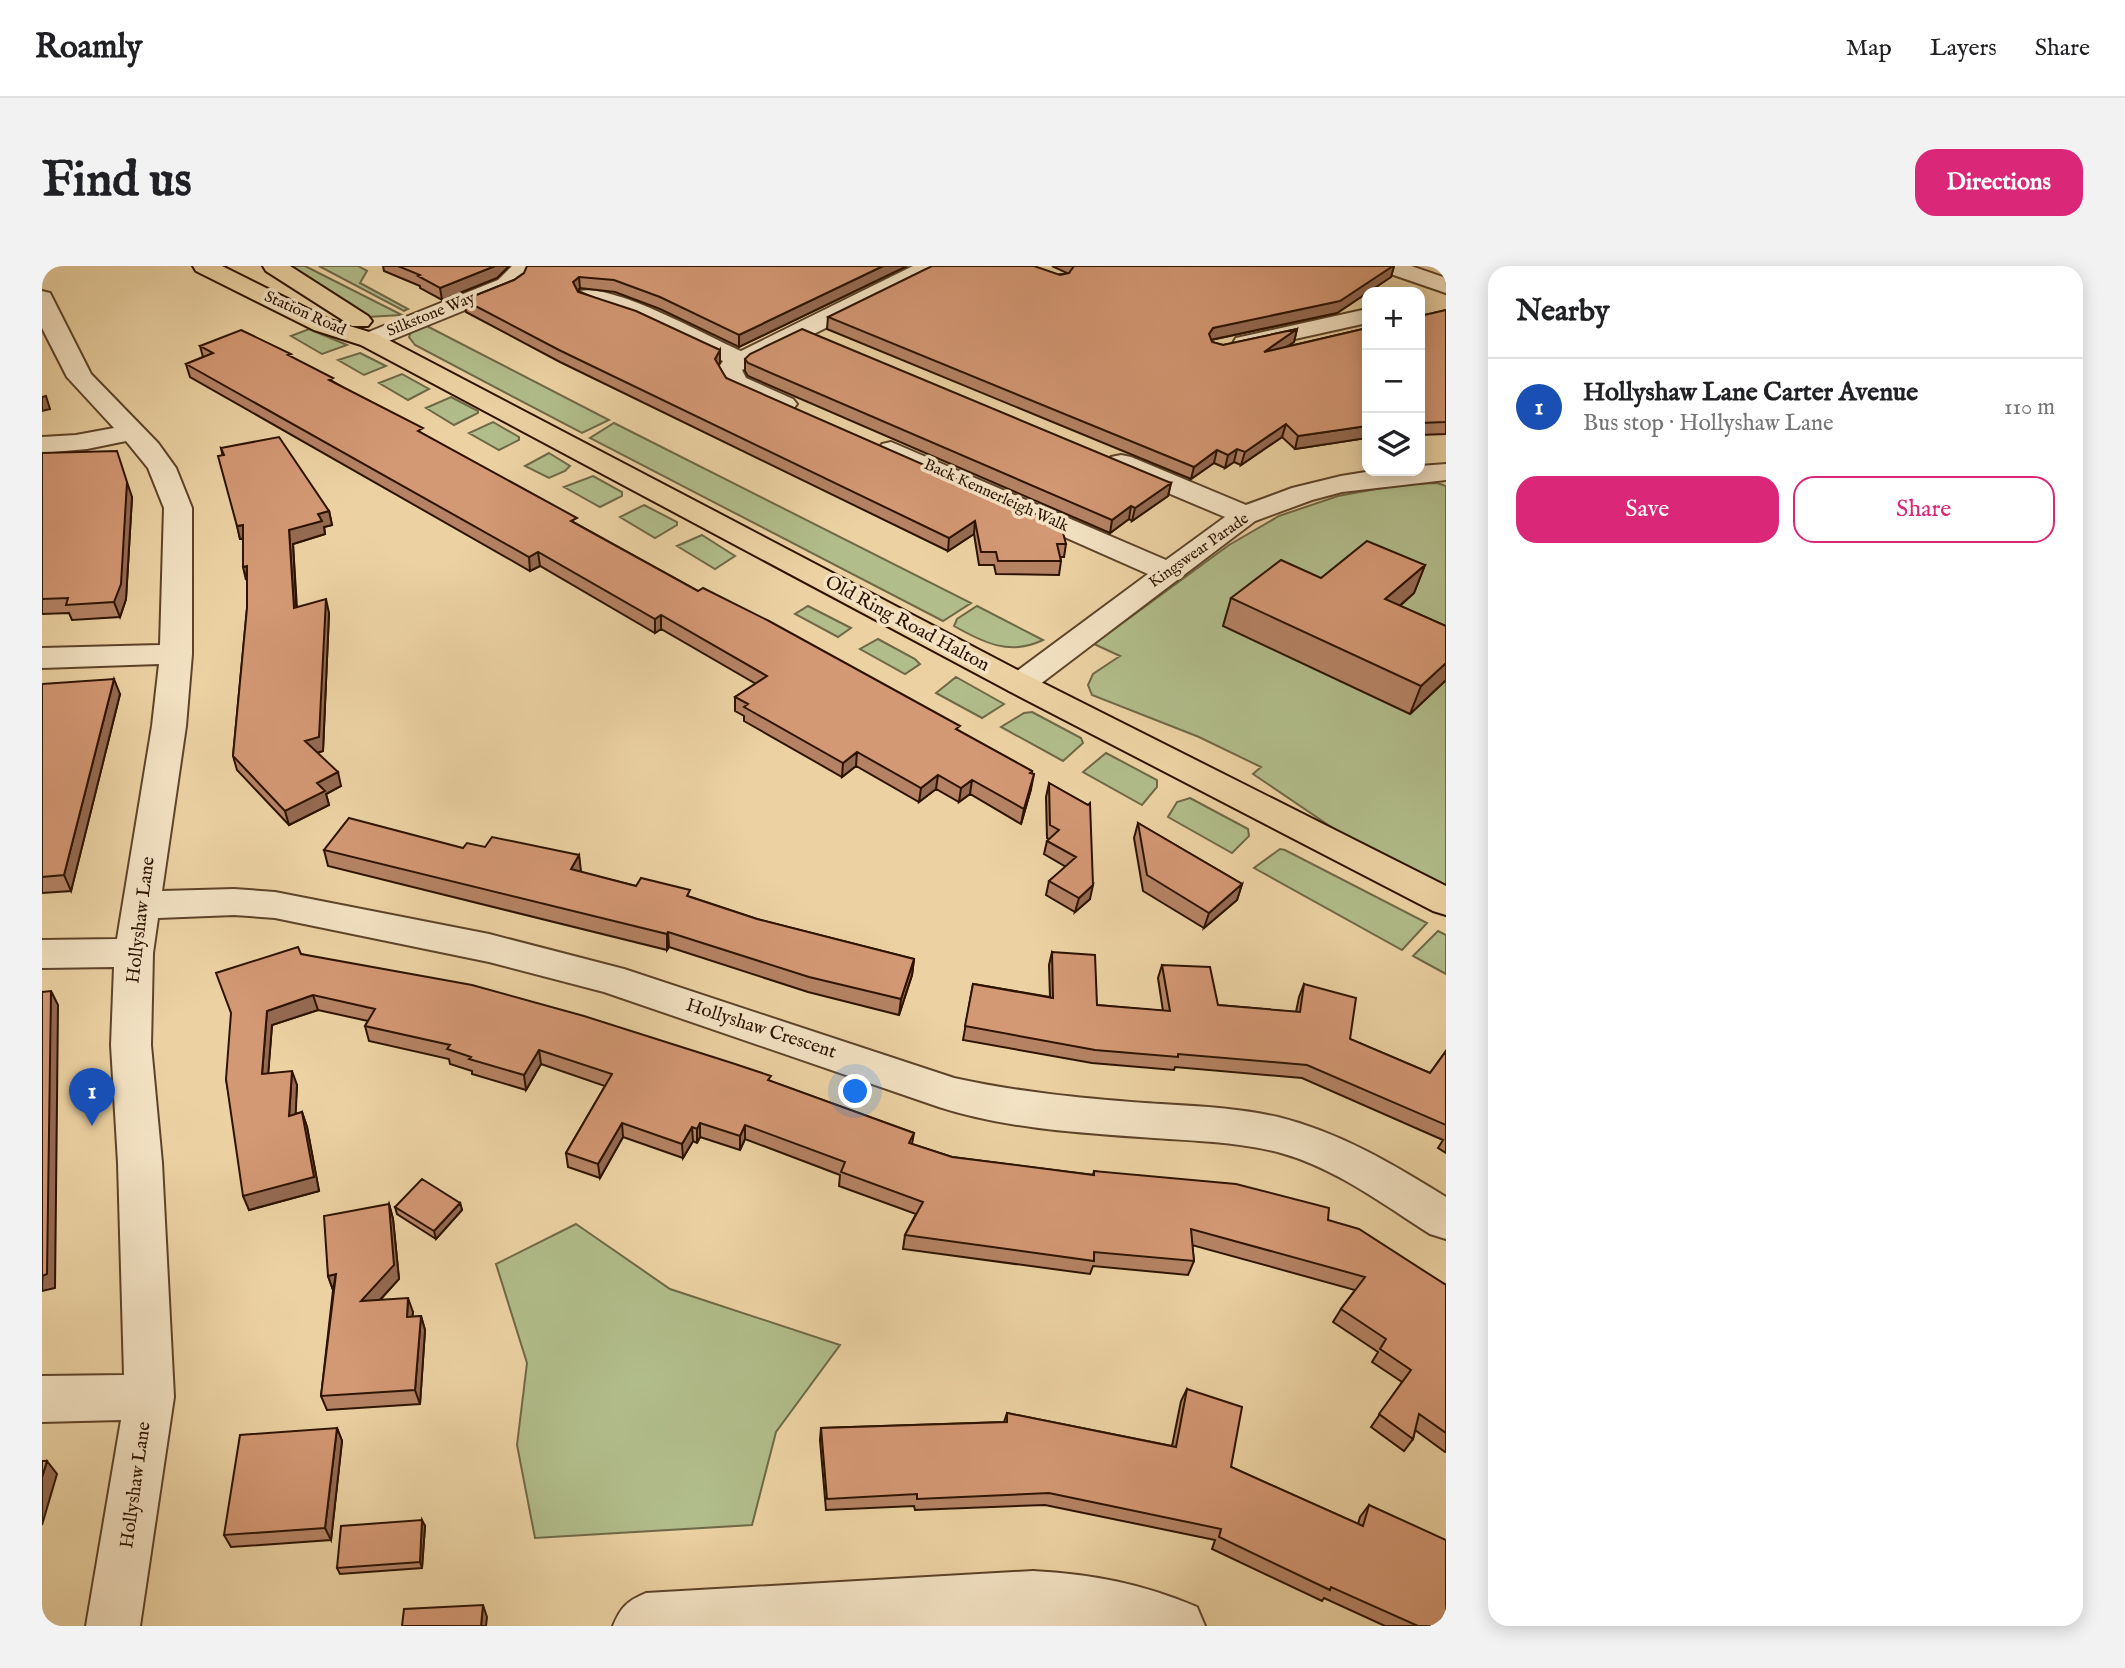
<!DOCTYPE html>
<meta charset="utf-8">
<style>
:root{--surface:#fff;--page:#f2f2f2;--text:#202124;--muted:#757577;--line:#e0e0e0;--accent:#db2777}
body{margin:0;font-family:"IM FELL English",serif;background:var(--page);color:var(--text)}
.controls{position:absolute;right:21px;top:21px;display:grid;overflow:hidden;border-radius:14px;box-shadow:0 4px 18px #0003}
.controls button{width:63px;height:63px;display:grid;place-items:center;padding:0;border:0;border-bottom:2px solid var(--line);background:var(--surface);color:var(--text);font:35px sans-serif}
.you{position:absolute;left:814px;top:826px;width:24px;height:24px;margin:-18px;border:5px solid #fff;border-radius:50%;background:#1a73e8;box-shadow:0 0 0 10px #1a73e833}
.badge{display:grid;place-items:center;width:46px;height:46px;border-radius:50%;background:var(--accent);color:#fff;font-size:23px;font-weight:700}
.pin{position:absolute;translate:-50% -58px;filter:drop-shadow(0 2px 4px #0008)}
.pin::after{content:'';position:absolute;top:37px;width:24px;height:21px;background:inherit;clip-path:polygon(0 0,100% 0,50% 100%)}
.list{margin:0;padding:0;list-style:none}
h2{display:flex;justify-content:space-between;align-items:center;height:91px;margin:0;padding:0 28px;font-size:30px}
h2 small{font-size:23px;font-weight:400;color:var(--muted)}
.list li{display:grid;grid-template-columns:46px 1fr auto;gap:21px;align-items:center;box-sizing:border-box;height:98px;padding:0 28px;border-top:2px solid var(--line)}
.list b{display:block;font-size:26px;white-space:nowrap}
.list p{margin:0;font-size:23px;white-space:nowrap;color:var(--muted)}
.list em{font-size:23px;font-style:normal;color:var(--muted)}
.actions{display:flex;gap:14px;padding:21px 28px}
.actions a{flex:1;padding:16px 0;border:2px solid var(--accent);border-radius:21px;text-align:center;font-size:24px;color:var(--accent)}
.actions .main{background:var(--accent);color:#fff}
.icon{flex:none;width:38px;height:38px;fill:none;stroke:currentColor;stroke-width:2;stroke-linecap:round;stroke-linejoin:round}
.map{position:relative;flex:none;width:1404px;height:1360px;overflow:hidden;border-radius:21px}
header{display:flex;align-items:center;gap:42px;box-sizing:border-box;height:98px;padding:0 35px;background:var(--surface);border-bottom:2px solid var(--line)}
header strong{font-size:33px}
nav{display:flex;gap:38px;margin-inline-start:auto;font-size:24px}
.intro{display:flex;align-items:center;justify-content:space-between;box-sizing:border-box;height:168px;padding:0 42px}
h1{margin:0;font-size:49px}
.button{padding:18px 32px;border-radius:21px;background:var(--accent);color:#fff;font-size:24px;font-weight:700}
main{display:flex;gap:42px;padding:0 42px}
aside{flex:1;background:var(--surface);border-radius:21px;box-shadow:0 4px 18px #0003}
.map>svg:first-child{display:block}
</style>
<header>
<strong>Roamly</strong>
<nav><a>Map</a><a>Layers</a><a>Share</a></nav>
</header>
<div class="intro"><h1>Find us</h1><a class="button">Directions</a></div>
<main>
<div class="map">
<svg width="1404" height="1360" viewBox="0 0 1404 1360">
<rect width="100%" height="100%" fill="#ecd2a3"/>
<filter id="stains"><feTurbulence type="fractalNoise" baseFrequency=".00286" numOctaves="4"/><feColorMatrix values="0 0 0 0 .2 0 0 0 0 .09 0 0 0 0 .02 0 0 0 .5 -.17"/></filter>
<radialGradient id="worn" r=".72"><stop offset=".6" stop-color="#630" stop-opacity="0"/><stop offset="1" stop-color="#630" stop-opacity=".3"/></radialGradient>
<path fill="#b1bd8b" stroke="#6f6846" stroke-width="2" d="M240 0H263L360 49 325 51Z
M277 0H316L325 5 318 17 366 43 362 45Z
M377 56 567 154 540 167 373 79 367 71 371 60Z
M267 63 305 79 280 88 249 70Z
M318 87 344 100 322 109 296 94Z
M360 108 387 123 366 134 337 117Z
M409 131 436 145V147L412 159 384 142Z
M451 156 477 171V174L457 184 427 167Z
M572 157 929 337 901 355 548 172Z
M507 187 528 200 523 205 507 212 483 200Z
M551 210 580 226V230L558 241 522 221Z
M1395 217 1404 220V622L1301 569 1211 508 1219 501 1157 471 1050 429 1046 419 1051 408 1078 390 1052 378 1187 279 1237 250 1296 230 1361 218Z
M602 239 635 256V259L613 272 578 251Z
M660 269 693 290 673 303 635 280Z
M766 340 809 362 796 371 753 348Z
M935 340 1001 374C968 390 942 377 912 360L915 353Z
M836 373 873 393 878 398 863 408 818 383Z
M914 411 962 438 940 452 894 427Z
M990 446 1039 472 1041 477 1021 495 959 461 982 447Z
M1064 487 1115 514V521L1100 539 1041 506Z
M1148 532 1206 563 1207 570 1190 587 1126 551 1135 536Z
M1238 583 1243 584 1385 657 1360 684 1212 602Z
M1396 665 1404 669V708L1371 690Z
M534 958 628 1023 798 1079 734 1166 710 1259 493 1272 475 1179 485 1097 454 998Z"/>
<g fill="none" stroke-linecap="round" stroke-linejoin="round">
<defs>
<path id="minor" d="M470 0H492L481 17 472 24 337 79 328 81 319 79 316 74 319 69 456 14Z
M871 0H900L897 5 700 104 704 112 751 133 755 138 751 143 742 146 685 122 675 104 681 95 568 42 538 35 534 30 538 25C571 17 665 70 699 85Z
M1337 0H1369L1404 12V27L1340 5Z
M0 25 8 27 49 108 116 177 134 202 150 242V388L144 460 120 625 192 623 233 626 447 668 582 703 912 812C975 826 1039 832 1103 837 1147 840 1192 841 1236 851 1297 866 1351 898 1404 931V973L1388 968C1341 938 1293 902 1239 887 1198 876 1155 875 1112 872 1041 867 965 863 897 841L562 726 447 696 233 652 192 649 116 652 111 687 109 779 120 897 132 1131 98 1360H44L79 1154 0 1156V1110L82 1109 76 897 69 779 72 701 0 702V674L75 673 110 460 117 398 0 402V382L118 379 122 242 106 202 84 175 45 183 0 187V171L34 169 72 162 25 111 0 62Z
M1325 43V57L1203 84 1194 82 1191 77 1194 72Z
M849 176 1124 294 1183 251 1069 203 1065 197 1069 191 1079 189 1089 191 1204 239 1250 222 1299 210 1330 205H1378V200L1404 198V214L1300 226 1270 234 1213 255 989 425 978 428 967 425 962 418 967 411 1106 308 840 190 836 184 840 178Z
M991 1305C1050 1308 1101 1318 1155 1341L1163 1360H571C579 1341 585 1335 604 1327Z"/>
<path id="major" d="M151 0H180L288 54 337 69 989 411 1404 620V649L1391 645 967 425 319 79 272 64 154 5Z
M221 0H248L326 50 330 55 326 60H310L224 5Z"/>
</defs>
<use href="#minor" stroke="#5d4329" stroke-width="4"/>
<use href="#major" stroke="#2d1300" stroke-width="4"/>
<use href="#minor" fill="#f3e2c3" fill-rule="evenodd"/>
<use href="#major" fill="#ecd2a3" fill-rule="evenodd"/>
</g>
<path fill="#b58364" stroke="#2d1300" stroke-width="2" d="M341 0H467L455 12 400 34 378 22V20L342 5Z
M865 0 697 81 618 43 573 26 538 22 536 25 678 84V96L676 99 684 112 1024 278 1022 291H1018L1019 295 1017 309 954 308 952 299H937L932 268 906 285 518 96 424 46 422 34 472 14 482 7Z
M1010 0H1352L1349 11 1295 47 1169 74 1170 76 1181 79 1255 63 1252 76 1244 81 1325 62V172L1253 183 1240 171 1199 199 1192 196 1183 202 1172 197 1149 213 785 63 786 51 1025 7Z
M1404 44V168L1378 169V50Z
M158 80 249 91 535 258 656 325 990 505 989 523 979 558 928 528 917 536 894 523 877 536 814 500 800 511 702 455V450L693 445V431L714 418 619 363 613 367 498 300 488 305 148 111 144 98 161 91Z
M703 93 1129 217 1126 230 1090 255 1087 253 1068 267 706 110 703 105Z
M179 182 287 245 290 259 282 261 283 268 251 278 255 342 287 347 281 485 275 487 299 520 284 528 287 539 247 559 195 504 191 490 205 342V314L201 273H198Z
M0 187 90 231 84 333 78 351 30 354 27 347 0 348Z
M1383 299 1372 327 1358 340 1404 360V414L1368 448 1181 360 1189 332 1279 312Z
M0 418 78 428 29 625 0 627Z
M1007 517 1046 539 1048 633 1033 646 1004 629 1007 615 1024 601 1002 588 1005 575 1007 573 1005 572 1004 531Z
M1096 557 1200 618 1195 634 1162 662 1101 625 1092 572Z
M443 581 537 589 538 606 594 620 649 631 715 653 872 693 870 709 857 749 766 726 627 681 625 684 286 600 282 584 421 582Z
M1010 686 1055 739 1121 745 1116 712 1120 699 1176 739 1254 746 1257 731 1262 718 1308 773 1388 807 1404 785V887L1396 882 1401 874 1260 812 1133 801 1132 804 1050 797 921 774 931 718 1008 731 1007 699Z
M259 688 728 815 872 867 870 878 910 891 1051 909 1052 905 1286 954 1404 1019V1185L1403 1186 1373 1164 1371 1173 1362 1185 1329 1161 1360 1116 1330 1096 1336 1086 1291 1056 1299 1043 1313 1024 1150 979 1152 995 1146 1009 1051 1000 1048 1008 861 983 863 969 874 948 797 920 798 909 703 873 698 884 658 871 655 877 651 875 641 892 581 871 558 912 526 901 524 887 563 820 499 798 484 824 430 808V805L408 798 407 793 327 775 323 760 326 755 276 744 230 759 226 808 255 819 253 848 260 846 265 861 277 925 207 944 184 813Z
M418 937 420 944 394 973 355 948 353 941Z
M347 938 351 953 357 1013 338 1034 371 1046 370 1051 379 1050 383 1064 378 1138 285 1144 279 1130 291 1024 286 1010Z
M1145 1123 1189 1201 1316 1258 1318 1251 1327 1239 1404 1360H1343L1282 1332 1280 1335 1170 1283 1173 1274 1003 1239 873 1244 872 1240 784 1244 778 1174 779 1162 962 1156 965 1147 1130 1180 1139 1135Z
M295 1162 300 1175 289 1274 189 1281 182 1269Z
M383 1260 380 1302 298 1308 295 1302Z"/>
<path fill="#946a51" stroke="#2d1300" stroke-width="2" d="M453 0H467L455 12 400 34 398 22Z
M841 0H865L697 81V69Z
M1352 0 1349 11 1295 47 1168 74 1167 68 1171 62Z
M537 11 538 22 532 28 531 16Z
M1255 63 1252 76 1218 98 1222 86Z
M678 84V96L673 105V93Z
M4 130 8 143 0 145V131Z
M1244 158 1240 171 1199 199 1203 186Z
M1325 160V172L1253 183 1256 170Z
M1195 183 1192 196 1183 202 1186 189Z
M1175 184 1172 197 1149 213 1152 201Z
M85 216 90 231 84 333 78 351 72 336Z
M1129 217 1126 230 1090 255 1093 242Z
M1089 240 1087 253 1068 267 1070 254Z
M287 245 290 259 282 261 283 268 251 278 255 356 252 342 247 264 276 248Z
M933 255 932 268 906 285 907 272Z
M201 259 205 272 198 273 195 260Z
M496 286 498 300 488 305 487 291Z
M1383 299 1372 327 1333 361 1343 333Z
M205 300 204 314 201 301Z
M284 333 287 347 281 485 267 489 263 475Z
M619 349V363L613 367V353Z
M1404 397V414L1368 448 1379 420Z
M72 413 78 428 29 625 22 609Z
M815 486 814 500 800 511 801 497Z
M296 506 299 520 284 528 287 539 247 559 243 545 275 517Z
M992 508 989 523 979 558 982 543Z
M896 509 894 523 877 536 879 522Z
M930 514 928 528 917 536 919 522Z
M537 589 539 605 531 619 529 603Z
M1200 618 1195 634 1162 662 1167 647Z
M1051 619 1048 633 1033 646 1037 632Z
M626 666 627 681 625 684V668Z
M872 693 870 709 857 749 859 733Z
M9 725 16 739 13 1022 0 1025Z
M271 729 276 744 230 759 225 823 220 808 225 745Z
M497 784 499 798 484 824 482 809Z
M250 805 255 819 253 864 247 850Z
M260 846 265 861 277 925 207 944 201 930Z
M580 857 581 871 558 912 556 898Z
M658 857V871L655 877V863Z
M703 859V873L698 884V870Z
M650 861 651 875 641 892 640 878Z
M418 937 420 944 394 973 392 965Z
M347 938 351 953 357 1013 324 1049 319 1035Z
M294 1008 291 1024 286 1010Z
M366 1032 371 1046 369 1065 365 1051Z
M379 1050 383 1064 378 1138 373 1124Z
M295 1162 300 1175 289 1274 283 1262Z
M5 1195 15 1208 0 1259V1211Z
M380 1254 383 1260 380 1302 378 1296Z
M441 1339 445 1351 444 1360H439Z"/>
<path fill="#d39874" stroke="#2d1300" stroke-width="2" d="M356 0H453L398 22 376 10 378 9Z
M485 0H841L697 69 618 31 572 14 537 11 531 16 536 26 594 45 678 84 673 93 684 112 1019 259 1024 278H1015L1019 295H956L954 286H939L933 255 907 272 517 84 422 34 472 14 482 7Z
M890 0H992L1018 9 1027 7 1032 0H1351L1298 35 1171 62 1167 68 1170 76 1181 79 1255 63 1222 86 1325 62V160L1256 170 1244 158 1203 186 1195 183 1186 189 1175 184 1152 201 786 51Z
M1404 44V156L1378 157V50Z
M760 63 1129 217 1093 242 1089 240 1070 254 706 97 703 93 708 88Z
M199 64 249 88 246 89 291 112 287 114 381 162 376 165 535 252 529 255 656 325 661 322 727 355 918 460 914 463 990 505 988 507 992 508 982 543 930 514 919 522 896 509 879 522 815 486 801 497 702 441 706 438 693 431 725 410 619 349 613 353 496 286 487 291 144 98 171 87 158 80Z
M237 171 287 245 276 248 280 255 247 264 252 342 284 333 277 471 263 475 296 506 275 517 283 525 243 545 191 490 205 342V300L201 301V259L195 260 176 190 182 189 179 182Z
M75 185 85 216 79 318 72 336 24 339 26 332 0 333V187Z
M1325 275 1383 299 1343 333 1404 360V397L1379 420 1189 332 1239 294 1279 312Z
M72 413 22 609 0 611V418Z
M1007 517 1046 539 1048 537 1051 619 1037 632 1007 615 1034 591 1005 575 1017 564 1008 559Z
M307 552 421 582 425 577 443 581 450 571 537 589 529 603 594 620 599 612 648 624 645 630 715 653 872 693 859 733 767 711 626 666 625 668 282 584Z
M1096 557 1200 618 1167 647 1105 609Z
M256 681 259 688 430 719 542 750 690 797 729 810 726 814 872 867 867 877 910 891 1052 909V905L1194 918 1287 942 1286 954 1317 963 1404 1019V1167L1377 1148 1371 1173 1337 1148 1369 1104 1338 1083 1344 1073 1299 1043 1323 1011 1149 963 1152 995 1052 986V995L863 969 881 936 799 906 803 896 703 859 698 870 658 857 655 863 650 861 640 878 580 857 556 898 524 887 570 808 497 784 482 809 427 793 429 791 405 783 408 779 323 760 333 743 271 729 225 745 220 808 250 805 247 850 260 846 272 911 201 930 184 813 189 747 174 707Z
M1010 686 1053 689 1055 739 1128 745 1120 699 1168 701 1176 739 1258 746 1262 718 1314 732 1308 773 1388 807 1404 785V859L1265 799 1136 788V791L1053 784 923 760 931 718 1011 732Z
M9 725 5 1008 0 1010V726Z
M380 913 418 937 392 965 353 941Z
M347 938 352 999 319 1035 366 1032 365 1051 379 1050 373 1124 279 1130 294 1008 286 1010 282 950Z
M1145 1123 1200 1141 1189 1201 1321 1260 1327 1239 1404 1274V1360H1376L1289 1321 1288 1324 1177 1271 1179 1263 1007 1227 875 1233V1228L785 1233 779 1162 965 1156V1147L1134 1181Z
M295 1162 283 1262 182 1269 198 1169Z
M0 1195H5L0 1211Z
M380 1254 378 1296 295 1302 299 1260Z
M441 1339 439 1360H360L362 1343Z"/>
<g text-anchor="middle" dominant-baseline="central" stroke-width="7" stroke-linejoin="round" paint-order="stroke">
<g font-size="16" fill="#2d1300" stroke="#f3e2c3">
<text transform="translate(263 48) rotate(24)">Station Road</text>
<text transform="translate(389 49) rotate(-22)">Silkstone Way</text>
<text transform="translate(954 230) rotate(24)">Back Kennerleigh Walk</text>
<text transform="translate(1157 285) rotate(-35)">Kingswear Parade</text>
</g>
<g font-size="19" fill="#2d1300" stroke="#f3e2c3">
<text transform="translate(865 358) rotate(28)">Old Ring Road Halton</text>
<text transform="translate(99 654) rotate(-83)">Hollyshaw Lane</text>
<text transform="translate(719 763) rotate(18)">Hollyshaw Crescent</text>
<text transform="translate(94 1219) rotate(-82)">Hollyshaw Lane</text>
</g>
</g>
<rect width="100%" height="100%" filter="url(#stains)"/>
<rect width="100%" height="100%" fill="url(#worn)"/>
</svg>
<div class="controls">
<button>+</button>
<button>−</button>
<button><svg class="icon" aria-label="layers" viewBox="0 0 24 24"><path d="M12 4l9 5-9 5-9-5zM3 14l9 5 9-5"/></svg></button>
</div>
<div class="you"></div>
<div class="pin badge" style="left:50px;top:860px;background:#1a4fb4">1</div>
</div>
<aside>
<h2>Nearby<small></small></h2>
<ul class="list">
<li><span class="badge" style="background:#1a4fb4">1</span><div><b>Hollyshaw Lane Carter Avenue</b><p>Bus stop · Hollyshaw Lane</p></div><em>110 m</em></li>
</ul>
<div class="actions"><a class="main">Save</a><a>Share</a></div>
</aside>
</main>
